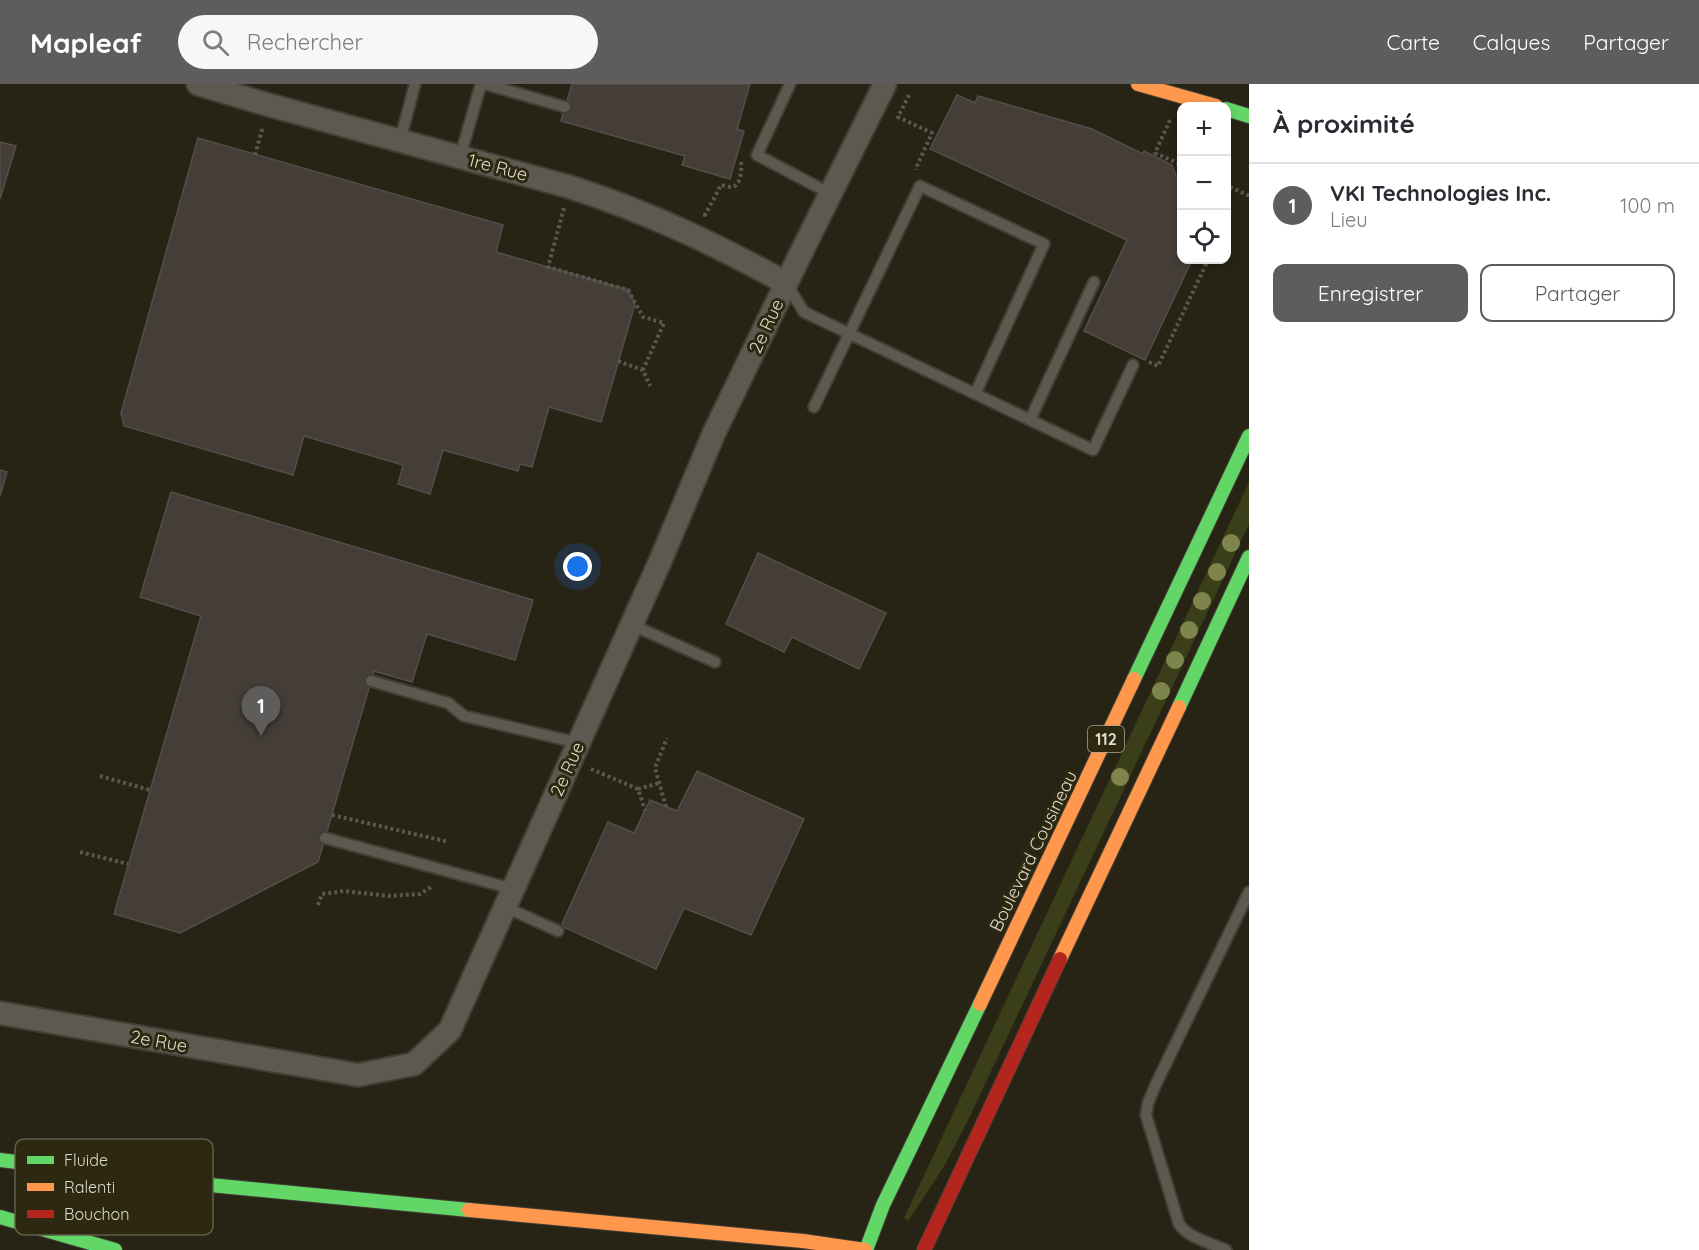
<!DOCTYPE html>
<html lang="fr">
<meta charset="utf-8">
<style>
:root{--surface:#fff;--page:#f7f7f7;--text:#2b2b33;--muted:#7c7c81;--line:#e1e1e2;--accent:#5f5d5c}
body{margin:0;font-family:Quicksand,sans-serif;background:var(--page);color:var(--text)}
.controls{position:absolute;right:18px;top:18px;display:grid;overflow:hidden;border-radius:12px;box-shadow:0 3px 9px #0003}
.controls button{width:54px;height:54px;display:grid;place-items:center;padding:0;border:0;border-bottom:2px solid var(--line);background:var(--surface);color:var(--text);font:30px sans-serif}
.you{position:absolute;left:578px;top:483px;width:21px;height:21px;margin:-15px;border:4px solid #fff;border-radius:50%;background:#1a73e8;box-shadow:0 0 0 9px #1a73e833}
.badge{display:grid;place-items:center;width:39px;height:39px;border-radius:50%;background:var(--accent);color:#fff;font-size:20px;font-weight:700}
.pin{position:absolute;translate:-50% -50px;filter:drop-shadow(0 2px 3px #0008)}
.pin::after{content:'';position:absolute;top:32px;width:21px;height:18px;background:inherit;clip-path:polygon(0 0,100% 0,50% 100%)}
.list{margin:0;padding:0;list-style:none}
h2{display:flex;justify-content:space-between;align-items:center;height:78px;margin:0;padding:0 24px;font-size:26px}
h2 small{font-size:20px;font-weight:400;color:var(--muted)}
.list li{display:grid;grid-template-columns:39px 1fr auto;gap:18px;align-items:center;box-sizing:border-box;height:84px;padding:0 24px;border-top:2px solid var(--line)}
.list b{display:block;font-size:22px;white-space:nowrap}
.list p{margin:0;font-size:20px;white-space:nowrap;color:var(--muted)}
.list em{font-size:20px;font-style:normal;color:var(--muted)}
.actions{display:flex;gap:12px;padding:18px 24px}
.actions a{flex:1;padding:14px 0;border:2px solid var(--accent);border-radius:12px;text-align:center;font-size:21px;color:var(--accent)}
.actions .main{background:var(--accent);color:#fff}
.icon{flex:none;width:33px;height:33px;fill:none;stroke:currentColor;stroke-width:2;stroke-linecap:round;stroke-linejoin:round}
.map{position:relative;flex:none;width:1249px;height:1166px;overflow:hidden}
header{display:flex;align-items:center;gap:36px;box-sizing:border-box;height:84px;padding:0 30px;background:var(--accent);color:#fff}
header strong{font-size:28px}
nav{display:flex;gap:33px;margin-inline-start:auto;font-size:21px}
.search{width:420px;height:54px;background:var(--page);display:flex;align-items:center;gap:15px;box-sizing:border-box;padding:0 21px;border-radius:33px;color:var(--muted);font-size:22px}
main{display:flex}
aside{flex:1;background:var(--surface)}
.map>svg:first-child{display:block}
</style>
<header>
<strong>Mapleaf</strong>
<div class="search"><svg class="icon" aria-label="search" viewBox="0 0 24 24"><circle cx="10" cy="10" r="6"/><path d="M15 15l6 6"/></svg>Rechercher</div>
<nav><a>Carte</a><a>Calques</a><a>Partager</a></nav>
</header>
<main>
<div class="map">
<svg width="1249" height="1166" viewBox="0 0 1249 1166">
<rect width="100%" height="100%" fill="#272416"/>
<path fill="#3a3f19" d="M1249 398V440L970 1032 945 1081 908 1137 904 1134Z"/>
<path fill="#453e38" stroke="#554d47" stroke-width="1.5" d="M572 0H750L737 45 744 47 730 95 682 81 685 72 561 37Z
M957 11 975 19 978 12 1092 45 1143 70 1144 67 1172 81 1182 107V176H1192L1145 276 1084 247 1127 156 930 65Z
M198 54 503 141 496 168 628 206 635 220 601 338 549 323 532 383 520 380 518 387 443 366 430 410 398 400 403 381 304 352 293 391 124 342 121 329Z
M0 58 16 62 0 115Z
M0 386 7 388 0 412Z
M171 408 533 516 515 576 427 550 412 598 374 587 318 778 180 849 114 830 201 532 140 513Z
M758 469 886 529 859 585 792 553 784 568 726 540Z
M697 687 804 735 751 851 684 824 656 885 561 842 608 738 634 749 650 716 677 727Z"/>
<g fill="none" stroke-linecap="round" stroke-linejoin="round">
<defs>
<path id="lane" d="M485 0 565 23
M790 0 757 71 831 110
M400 57 415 0
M460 73 481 0
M786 199 804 228 1093 366 1133 281
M814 323 920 102 1044 160 975 310
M1030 336 1094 198
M632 541 715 578
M371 597 448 619 464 632 579 659
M325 754 513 805
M505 823 558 847
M1226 1166C1211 1159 1188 1154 1179 1140L1146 1031 1148 1019 1156 1000 1249 808"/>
<path id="street" d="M198 0 269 21 570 103C648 128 715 160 786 199
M0 929 358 991 414 980 450 946 662 473 714 349 799 173 885 0"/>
<path id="fast" d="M1226 25 1249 32
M1134 595 1249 352
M1179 623 1249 473
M0 1076 169 1097 469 1126
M0 1133 115 1166
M866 1166 883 1121 980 920"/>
<path id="slow" d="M1138 0 1216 22
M1060 875 1179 623
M980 920 1134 595
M469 1126 803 1157 865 1166"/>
<path id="jam" d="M924 1166 1060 875"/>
</defs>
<use href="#lane" stroke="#413e34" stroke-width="14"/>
<use href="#street" stroke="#413e34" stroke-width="26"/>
<use href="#fast" stroke="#413e34" stroke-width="16"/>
<use href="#slow" stroke="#413e34" stroke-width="16"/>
<use href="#jam" stroke="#413e34" stroke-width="16"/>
<path stroke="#59574e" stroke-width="4" stroke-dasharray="3 3" stroke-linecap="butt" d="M909 11 898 33 932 49 916 84V86
M1170 36 1155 69 1182 81
M255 71 263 42
M1226 102 1230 103 1226 110
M1230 103 1247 111H1249
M564 124 548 183 628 206 643 233 664 239 643 286
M706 131H705L721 101C722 101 730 103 731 103 741 103 742 85 741 78
M618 277 643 286 650 302
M1149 278 1158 282 1208 176
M591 685 638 705 645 726
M100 692 150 706
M638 705 659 699
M666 723 655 684 667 654
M332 731 449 758
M80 768 128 780
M318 821 322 810 344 807 388 812 420 810 433 802"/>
<use href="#lane" stroke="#5c5a50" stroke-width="10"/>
<use href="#street" stroke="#5c5a50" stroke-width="22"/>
<use href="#fast" stroke="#63d668" stroke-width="14"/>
<use href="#slow" stroke="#ff974d" stroke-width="14"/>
<use href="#jam" stroke="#b3261e" stroke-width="14"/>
</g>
<g fill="#7e854c">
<circle cx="1231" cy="459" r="9"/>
<circle cx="1217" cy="488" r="9"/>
<circle cx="1202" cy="517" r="9"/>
<circle cx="1189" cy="546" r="9"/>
<circle cx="1175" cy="576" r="9"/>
<circle cx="1161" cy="607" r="9"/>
<circle cx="1120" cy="693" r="9"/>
</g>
<g text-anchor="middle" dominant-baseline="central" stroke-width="6" stroke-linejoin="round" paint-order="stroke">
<rect fill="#2d2810" stroke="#aaa594" stroke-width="1.5" x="1088" y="642" width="36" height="26" rx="4.5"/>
<g font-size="16" font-weight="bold" fill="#dfdbcd">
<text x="1106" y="655">112</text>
</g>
<g font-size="18" fill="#dfdbcd" stroke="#2d2810">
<text transform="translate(498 83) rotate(15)">1re Rue</text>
<text transform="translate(766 242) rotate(-65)">2e Rue</text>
<text transform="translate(567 685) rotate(-66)">2e Rue</text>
<text transform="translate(1033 767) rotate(-64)">Boulevard Cousineau</text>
<text transform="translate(159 957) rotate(10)">2e Rue</text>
</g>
</g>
<rect x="15" y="1055" width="198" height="96" rx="9" fill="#2d2810" stroke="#625e49" stroke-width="1.5"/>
<rect x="27" y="1072" width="27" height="8" fill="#63d668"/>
<rect x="27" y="1099" width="27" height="8" fill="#ff974d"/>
<rect x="27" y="1126" width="27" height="8" fill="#b3261e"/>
<g font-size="16" fill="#dfdbcd">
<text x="64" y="1082">Fluide</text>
<text x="64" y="1109">Ralenti</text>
<text x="64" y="1136">Bouchon</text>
</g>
</svg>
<div class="controls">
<button>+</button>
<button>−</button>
<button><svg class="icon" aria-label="locate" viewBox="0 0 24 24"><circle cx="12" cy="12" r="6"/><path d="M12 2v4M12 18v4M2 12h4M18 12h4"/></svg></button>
</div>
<div class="you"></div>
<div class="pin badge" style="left:261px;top:652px">1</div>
</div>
<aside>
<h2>À proximité<small></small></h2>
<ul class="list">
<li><span class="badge">1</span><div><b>VKI Technologies Inc.</b><p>Lieu</p></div><em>100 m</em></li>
</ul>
<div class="actions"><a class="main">Enregistrer</a><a>Partager</a></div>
</aside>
</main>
